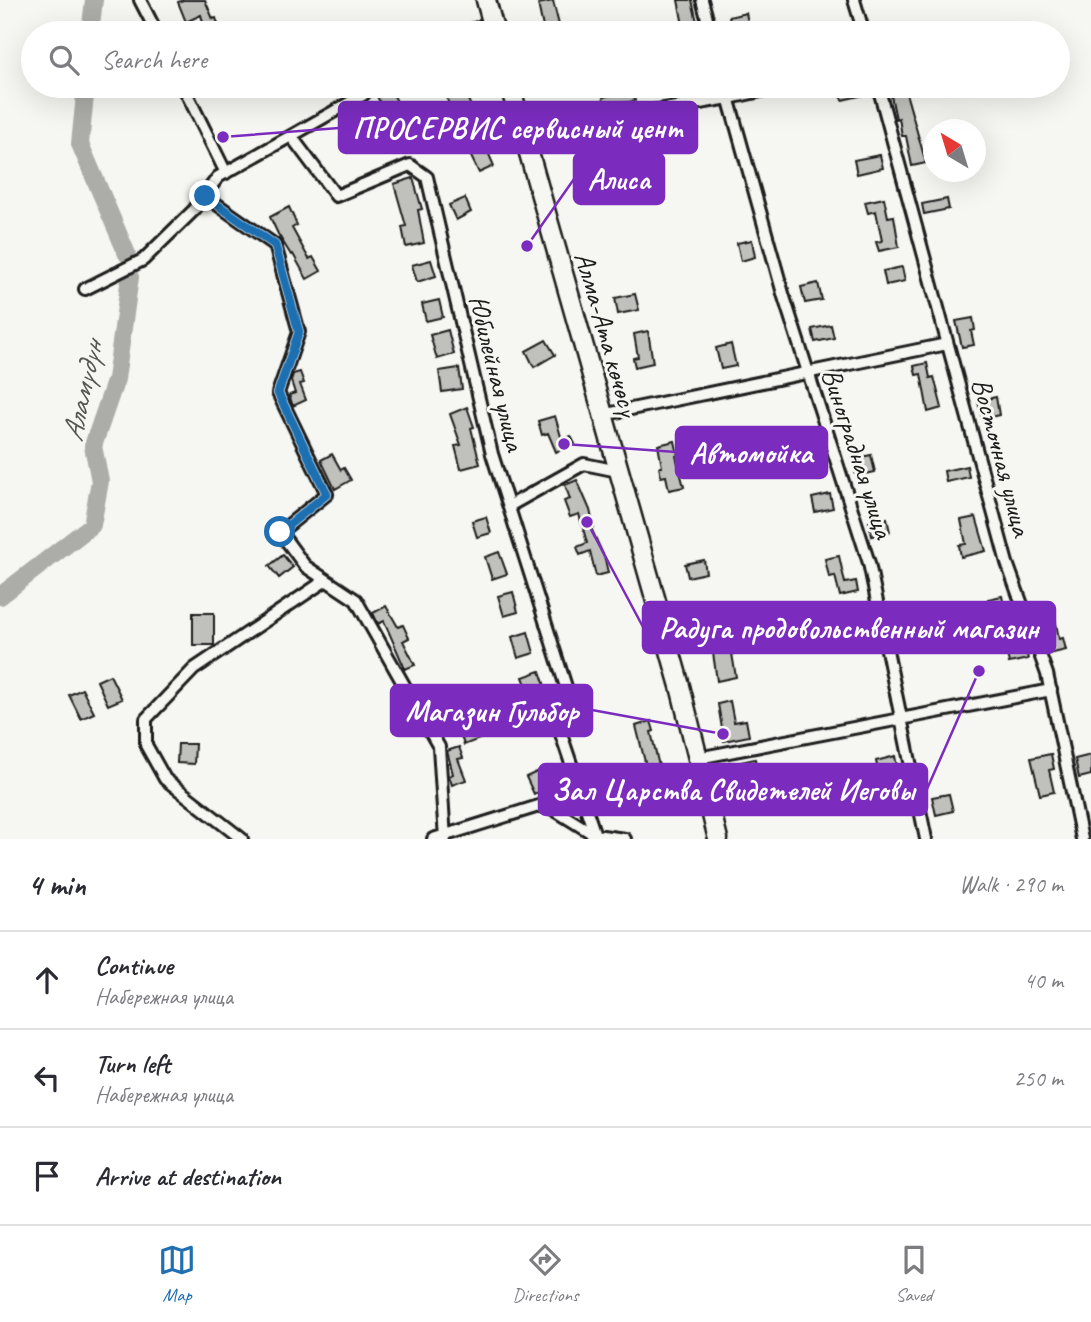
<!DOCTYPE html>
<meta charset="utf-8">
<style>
:root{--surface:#fff;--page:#f7f7f7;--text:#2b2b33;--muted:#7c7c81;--line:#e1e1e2;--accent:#1f6fb2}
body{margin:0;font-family:Caveat,sans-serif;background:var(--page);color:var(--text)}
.compass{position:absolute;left:923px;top:119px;width:63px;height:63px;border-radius:50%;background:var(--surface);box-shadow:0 7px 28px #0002;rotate:322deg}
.stop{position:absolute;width:21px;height:21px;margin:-16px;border:5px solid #1f6fb2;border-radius:50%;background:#fff}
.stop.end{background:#1f6fb2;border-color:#fff;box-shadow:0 2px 7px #0008}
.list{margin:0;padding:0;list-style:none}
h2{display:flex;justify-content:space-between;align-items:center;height:91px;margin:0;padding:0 28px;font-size:30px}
h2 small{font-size:23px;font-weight:400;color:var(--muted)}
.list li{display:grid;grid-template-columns:46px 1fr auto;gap:21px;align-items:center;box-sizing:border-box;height:98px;padding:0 28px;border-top:2px solid var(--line)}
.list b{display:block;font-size:26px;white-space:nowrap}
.list p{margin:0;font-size:23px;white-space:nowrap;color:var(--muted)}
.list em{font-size:23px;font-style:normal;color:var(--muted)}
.icon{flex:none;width:38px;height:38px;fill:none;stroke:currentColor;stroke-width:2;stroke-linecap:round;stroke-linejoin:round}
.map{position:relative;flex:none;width:1091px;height:839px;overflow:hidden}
.search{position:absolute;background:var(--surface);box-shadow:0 7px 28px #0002;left:21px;right:21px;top:21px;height:77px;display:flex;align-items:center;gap:18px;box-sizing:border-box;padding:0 24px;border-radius:38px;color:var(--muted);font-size:26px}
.sheet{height:385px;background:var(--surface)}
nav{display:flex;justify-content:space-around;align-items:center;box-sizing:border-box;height:98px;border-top:2px solid var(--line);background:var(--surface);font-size:19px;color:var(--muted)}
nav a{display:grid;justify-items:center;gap:4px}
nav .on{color:var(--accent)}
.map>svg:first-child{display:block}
</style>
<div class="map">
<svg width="1091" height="839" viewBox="0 0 1091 839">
<rect width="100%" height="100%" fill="#f6f6f2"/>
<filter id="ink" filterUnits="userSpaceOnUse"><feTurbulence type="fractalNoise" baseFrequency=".0143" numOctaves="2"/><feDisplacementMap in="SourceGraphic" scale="14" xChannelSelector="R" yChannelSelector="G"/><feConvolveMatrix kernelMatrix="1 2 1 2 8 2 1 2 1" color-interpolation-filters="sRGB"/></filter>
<g filter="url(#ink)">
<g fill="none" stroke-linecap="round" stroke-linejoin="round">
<path stroke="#acaca9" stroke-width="18" d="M90 33 94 0
M86 86 80 144 127 254
M0 596 92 525 100 481 93 446 116 379 130 277"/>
</g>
<path fill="#c0c0bd" stroke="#1c1c1c" stroke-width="2" d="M183 0H205L213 19 216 18 221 33H206L201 15 186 22 178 2Z
M678 0H692L697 22 683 25Z
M553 1 560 29 544 32 538 4Z
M746 13 749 27 732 31 729 17Z
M444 86H464L472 111 452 118Z
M839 86H862L864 95 842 100Z
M889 86H904L926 163 912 166 906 136H902L899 118 896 119Z
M391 89 398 104 383 110 377 96Z
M633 90 635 101 605 106 603 97Z
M480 134 486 153 488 152 494 166 479 173 463 140Z
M880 155 883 168 857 174 854 160Z
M413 178 422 209 418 210 424 243 406 247 402 227 406 226 394 184Z
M465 198 471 212 456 220 449 205Z
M884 198 888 217 894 216 899 247 879 251 876 242 882 241 876 211 868 213 865 202Z
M947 199 949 209 924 214 922 204Z
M289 207 297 225 292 228 309 259 313 257 321 271 307 279 293 254 291 255 278 234 270 217Z
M752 240 755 257 741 261 737 243Z
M431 260 436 276 417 282 412 265Z
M902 267 905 281 886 285 883 271Z
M818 283 822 300 805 303 801 287Z
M635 294 639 310 618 314 615 298Z
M439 300 443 317 426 321 422 304Z
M973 318 975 330 971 331 974 345 962 347 956 321Z
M831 325 834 338 815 342 812 329Z
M448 330 454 354 437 359 430 335Z
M648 331 653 363 635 367 633 358 638 357 634 334Z
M546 340 555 355 534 367 526 351Z
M731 344 736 366 721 369 716 348Z
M927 363 930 378 934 377 942 408 928 412 921 374 916 375 914 366Z
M459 368 462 389 442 392 439 371Z
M300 372 304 383 300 384 306 400 293 406 289 395 295 393 291 381 293 374Z
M996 397 999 415 982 419 978 401Z
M467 407 474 427 471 428 480 464 461 469 455 446 461 445 450 414Z
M555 416 562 440 571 436 575 444 556 452 548 433 542 435 538 421Z
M675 441 678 455 676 456 684 487 669 490 666 476 661 477 659 467H662L658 445Z
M332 454 341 470 344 468 351 480 335 489 321 460Z
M871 455 875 472 856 476 853 459Z
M967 466 969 477 946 482 944 471Z
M577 480 590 510 594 527 591 528 605 559 608 573 596 576 590 551 580 555 577 547 587 543 579 514 570 517 564 501 570 499 565 485Z
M830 494 833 508 815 512 812 498Z
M486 517 491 533 477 537 472 521Z
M976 517 986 551 961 557 959 545 966 544 961 520Z
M887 518 890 532 872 536 869 522Z
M499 552 507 574 492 579 485 557Z
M283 555 293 567 279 578 269 566Z
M839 556 845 583 856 581 858 592 840 596 835 576 829 577 825 559Z
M704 560 706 573 688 577 685 564Z
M513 592 518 612 504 616 498 596Z
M1002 596 1007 622 1011 621 1018 644 1024 643 1028 659 1009 663 997 611 991 612 988 599Z
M386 606 398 627 403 625 409 638 403 641 415 665 405 669 384 621 378 624 373 613Z
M193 613H214V645H193Z
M1054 613 1059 639 1063 638 1066 650 1049 654 1042 615Z
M528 632 534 653 518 658 512 637Z
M730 642 736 677 717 681 712 646Z
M540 671 547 692 531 697 523 677Z
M110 675 122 699 108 705 97 681Z
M82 689 94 713 81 719 69 695Z
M456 697 471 728 478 725 482 738 464 745 458 726 453 728 441 704Z
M730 701 734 722 746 720 749 736 724 741 718 704Z
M651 721 654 731 651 732 662 779 650 782 636 726Z
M178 744H195L194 764 177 763Z
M459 747 463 758 458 759 466 780 452 785 449 776 453 774 447 751Z
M1051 754 1054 769 1049 770 1054 792 1040 795 1031 758Z
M1091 755V775L1079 778 1075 759Z
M895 756 898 772 879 776 876 761Z
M755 759 760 784 769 782 772 798 750 802 741 762Z
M541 770 549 788 534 794 526 777Z
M949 794 953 811 936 815 932 797Z"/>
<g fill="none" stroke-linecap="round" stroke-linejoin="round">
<defs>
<path id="minor" d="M140 0 157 33
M702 0 711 33
M854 0 864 33
M462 33 492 23
M183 86 226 173
M371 86 363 95 291 136 336 196 410 165 427 177 492 454 567 690 559 728 595 835
M725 86 784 297 869 563 926 839
M878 86 1007 563 1047 674 1082 839
M524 133 729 98 784 86
M205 196 275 245 299 332 278 393 327 494 280 532 305 566 356 600 435 740 439 747 445 839
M85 289 143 260 194 210 218 177 291 136
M602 415 947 344
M509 506 584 464 618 471
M698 758 1051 690
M242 839 165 779 146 745V719L194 669 326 580
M433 839 545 804 595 835 625 839"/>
<path id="trunk" d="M486 0 495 33
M510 86 680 686 718 839"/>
</defs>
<use href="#minor" stroke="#1c1c1c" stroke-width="16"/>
<use href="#trunk" stroke="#1c1c1c" stroke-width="23"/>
<use href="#minor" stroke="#f6f6f2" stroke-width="10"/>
<use href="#trunk" stroke="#f6f6f2" stroke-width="18"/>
</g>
</g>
<g fill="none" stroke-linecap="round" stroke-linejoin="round" filter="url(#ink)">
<path stroke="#1f6fb2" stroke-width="9" d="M205 196 275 245 299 332 278 393 327 494 280 532"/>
</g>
<g text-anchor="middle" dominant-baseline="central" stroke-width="6" stroke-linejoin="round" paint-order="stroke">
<g font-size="28" fill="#1c1c1c" stroke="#f6f6f2">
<text transform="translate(607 334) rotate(74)">Алма-Ата көчөсү</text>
<text transform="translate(497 373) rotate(76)">Юбилейная улица</text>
<text transform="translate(858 453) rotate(72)">Виноградная улица</text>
<text transform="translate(1002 457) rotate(75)">Восточная улица</text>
</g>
<g font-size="30" font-style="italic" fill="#565654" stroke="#f6f6f2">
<text transform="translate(82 391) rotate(-78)">Аламүдүн</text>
</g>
</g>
<path fill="none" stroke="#7b2cbf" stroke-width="2.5" d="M223 137L339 128M527 246L574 179M564 444L676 452M587 522L643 627M723 734L592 710M979 671L927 789"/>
<g fill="#7b2cbf" stroke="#f6f6f2" stroke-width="2.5">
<circle cx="223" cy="137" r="7"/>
<circle cx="527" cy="246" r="7"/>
<circle cx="564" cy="444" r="7"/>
<circle cx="587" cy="522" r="7"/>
<circle cx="723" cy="734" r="7"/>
<circle cx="979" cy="671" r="7"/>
</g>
<g fill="#7b2cbf" stroke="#7b2cbf" stroke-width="2.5">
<rect x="339" y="102" width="358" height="51" rx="7"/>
<rect x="574" y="153" width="90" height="51" rx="7"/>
<rect x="676" y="427" width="151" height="51" rx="7"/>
<rect x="643" y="602" width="412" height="51" rx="7"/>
<rect x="391" y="685" width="201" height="51" rx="7"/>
<rect x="539" y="764" width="388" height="51" rx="7"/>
</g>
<g font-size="30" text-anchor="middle" font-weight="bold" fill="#fff">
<text x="518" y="138">ПРОСЕРВИС сервисный цент</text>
<text x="619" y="189">Алиса</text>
<text x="751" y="463">Автомойка</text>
<text x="849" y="638">Радуга продовольственный магазин</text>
<text x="492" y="721">Магазин Гульбор</text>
<text x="733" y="800">Зал Царства Свидетелей Иеговы</text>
</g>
</svg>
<svg class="compass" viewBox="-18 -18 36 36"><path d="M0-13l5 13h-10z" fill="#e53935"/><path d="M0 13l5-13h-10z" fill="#7c7c81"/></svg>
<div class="stop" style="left:280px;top:532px"></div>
<div class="stop end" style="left:205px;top:196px"></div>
<div class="search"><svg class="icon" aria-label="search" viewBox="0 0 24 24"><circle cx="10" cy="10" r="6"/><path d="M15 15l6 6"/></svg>Search here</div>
</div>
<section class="sheet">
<h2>4 min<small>Walk · 290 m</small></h2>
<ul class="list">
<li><svg class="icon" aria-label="ahead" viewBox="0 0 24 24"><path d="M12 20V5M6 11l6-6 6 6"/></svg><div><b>Continue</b><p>Набережная улица</p></div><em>40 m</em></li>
<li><svg class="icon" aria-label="left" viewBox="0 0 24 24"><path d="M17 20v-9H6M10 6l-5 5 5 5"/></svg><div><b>Turn left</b><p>Набережная улица</p></div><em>250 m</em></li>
<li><svg class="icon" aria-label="arrive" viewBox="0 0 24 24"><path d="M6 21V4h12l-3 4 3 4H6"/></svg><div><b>Arrive at destination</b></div></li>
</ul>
</section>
<nav>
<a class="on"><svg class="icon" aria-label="map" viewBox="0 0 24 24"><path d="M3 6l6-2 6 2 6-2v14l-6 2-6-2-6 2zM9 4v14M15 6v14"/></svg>Map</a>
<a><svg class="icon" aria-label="directions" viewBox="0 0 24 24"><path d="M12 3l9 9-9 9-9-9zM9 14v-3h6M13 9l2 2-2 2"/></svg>Directions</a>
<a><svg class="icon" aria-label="saved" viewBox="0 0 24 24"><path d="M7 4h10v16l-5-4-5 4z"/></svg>Saved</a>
</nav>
